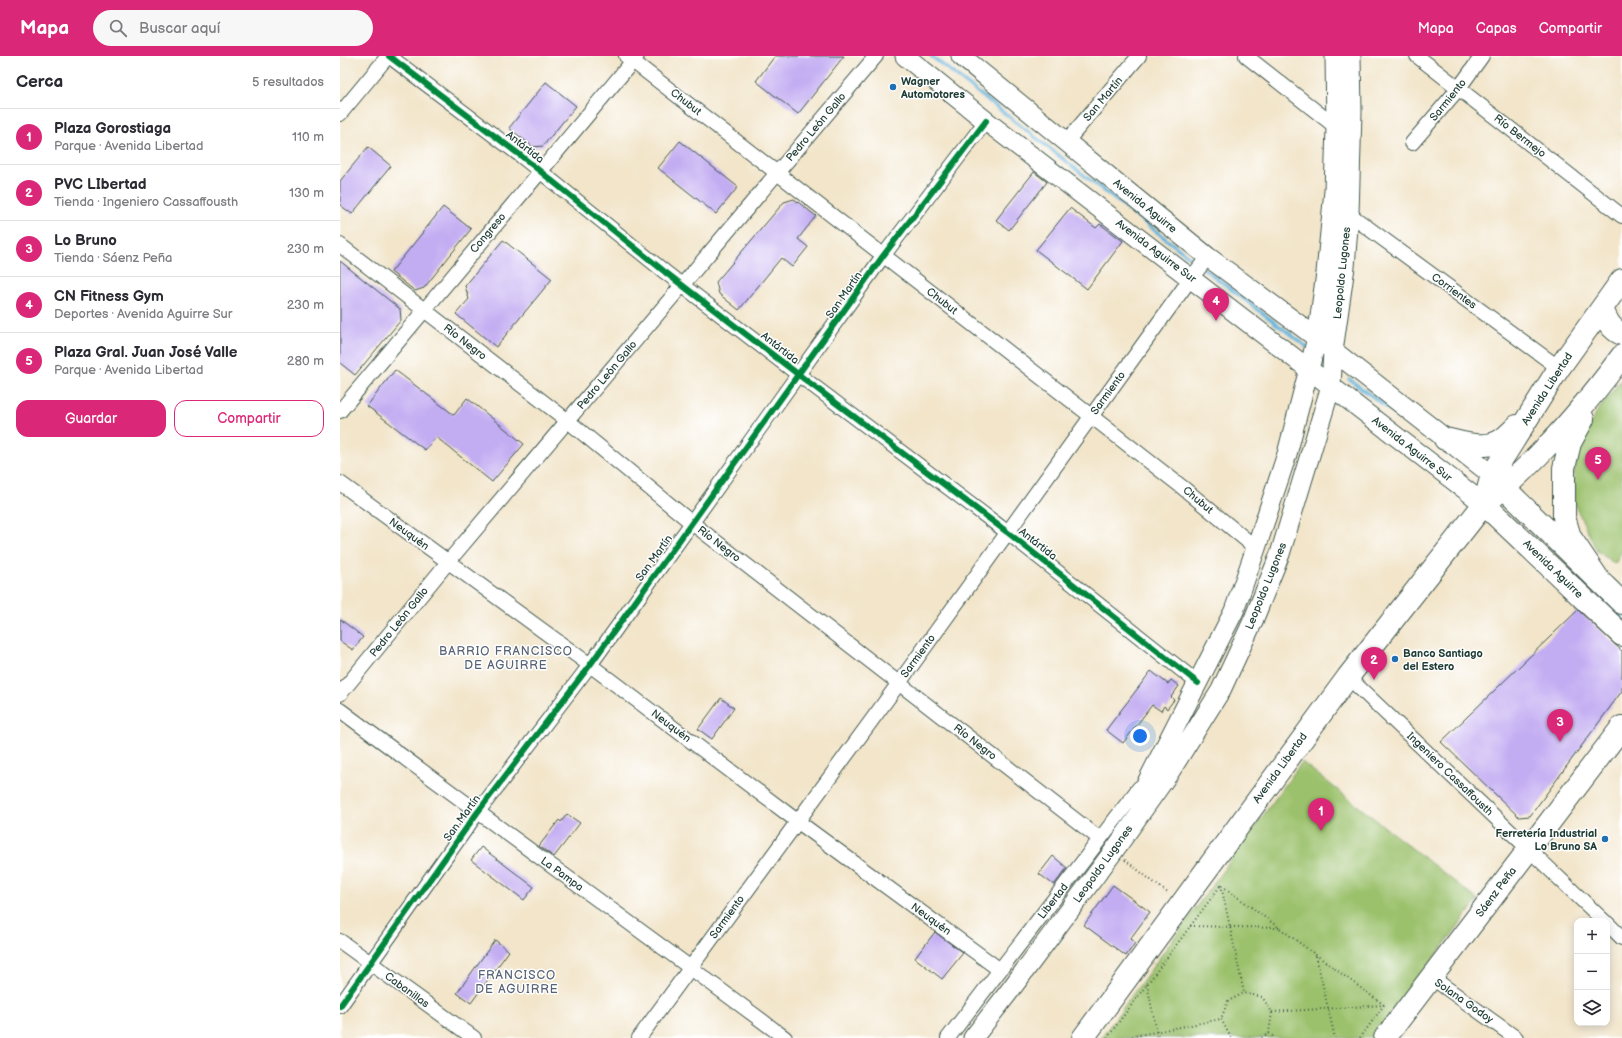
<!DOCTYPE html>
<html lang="es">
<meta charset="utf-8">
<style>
:root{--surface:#fff;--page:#f7f7f7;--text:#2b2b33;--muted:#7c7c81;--line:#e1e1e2;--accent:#db2777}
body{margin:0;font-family:"Balsamiq Sans",sans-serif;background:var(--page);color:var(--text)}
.controls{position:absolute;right:12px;bottom:12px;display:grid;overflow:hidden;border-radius:8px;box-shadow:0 2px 10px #0003}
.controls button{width:36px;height:36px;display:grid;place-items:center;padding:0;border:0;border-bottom:1px solid var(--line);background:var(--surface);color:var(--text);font:20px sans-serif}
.you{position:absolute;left:800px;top:680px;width:14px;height:14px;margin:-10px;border:3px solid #fff;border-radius:50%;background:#1a73e8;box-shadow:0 0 0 6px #1a73e833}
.badge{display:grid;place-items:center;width:26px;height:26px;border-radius:50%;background:var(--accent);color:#fff;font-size:13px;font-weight:700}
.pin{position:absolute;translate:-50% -33px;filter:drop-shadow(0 1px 2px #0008)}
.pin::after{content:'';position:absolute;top:21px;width:14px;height:12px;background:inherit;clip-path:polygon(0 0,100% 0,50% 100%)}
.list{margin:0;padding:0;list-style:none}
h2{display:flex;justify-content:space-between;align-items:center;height:52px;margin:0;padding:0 16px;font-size:17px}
h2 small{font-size:13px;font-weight:400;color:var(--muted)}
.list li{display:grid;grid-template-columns:26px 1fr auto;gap:12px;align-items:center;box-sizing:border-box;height:56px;padding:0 16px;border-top:1px solid var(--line)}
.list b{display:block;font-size:15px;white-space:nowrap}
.list p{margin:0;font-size:13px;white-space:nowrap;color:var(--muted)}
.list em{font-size:13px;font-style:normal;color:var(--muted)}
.actions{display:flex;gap:8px;padding:12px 16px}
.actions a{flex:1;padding:9px 0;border:1px solid var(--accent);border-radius:12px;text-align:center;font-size:14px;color:var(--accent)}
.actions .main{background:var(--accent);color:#fff}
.icon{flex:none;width:22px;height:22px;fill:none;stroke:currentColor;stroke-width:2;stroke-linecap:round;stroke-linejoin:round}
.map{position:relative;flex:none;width:1282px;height:982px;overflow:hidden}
header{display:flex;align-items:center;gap:24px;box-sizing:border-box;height:56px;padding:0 20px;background:var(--accent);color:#fff}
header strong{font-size:19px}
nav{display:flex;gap:22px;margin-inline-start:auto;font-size:14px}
.search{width:280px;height:36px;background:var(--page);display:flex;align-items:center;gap:10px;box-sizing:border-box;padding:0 14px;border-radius:22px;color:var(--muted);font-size:15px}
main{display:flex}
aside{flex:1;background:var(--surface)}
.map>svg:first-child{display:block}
</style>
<header>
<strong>Mapa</strong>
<div class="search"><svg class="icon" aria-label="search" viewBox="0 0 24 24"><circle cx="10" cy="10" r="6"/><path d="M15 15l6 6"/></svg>Buscar aquí</div>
<nav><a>Mapa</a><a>Capas</a><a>Compartir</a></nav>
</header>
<main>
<aside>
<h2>Cerca<small>5 resultados</small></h2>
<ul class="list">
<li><span class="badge">1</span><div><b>Plaza Gorostiaga</b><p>Parque · Avenida Libertad</p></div><em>110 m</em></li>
<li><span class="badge">2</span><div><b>PVC LIbertad</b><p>Tienda · Ingeniero Cassaffousth</p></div><em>130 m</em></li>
<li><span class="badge">3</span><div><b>Lo Bruno</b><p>Tienda · Sáenz Peña</p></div><em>230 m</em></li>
<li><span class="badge">4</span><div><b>CN Fitness Gym</b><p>Deportes · Avenida Aguirre Sur</p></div><em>230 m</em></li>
<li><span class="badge">5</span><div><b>Plaza Gral. Juan José Valle</b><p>Parque · Avenida Libertad</p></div><em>280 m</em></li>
</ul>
<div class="actions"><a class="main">Guardar</a><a>Compartir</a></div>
</aside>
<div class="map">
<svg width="1282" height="982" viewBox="0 0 1282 982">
<rect width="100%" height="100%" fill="#fff"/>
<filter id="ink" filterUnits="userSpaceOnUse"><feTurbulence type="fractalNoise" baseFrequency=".025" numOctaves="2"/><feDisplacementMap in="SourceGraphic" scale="8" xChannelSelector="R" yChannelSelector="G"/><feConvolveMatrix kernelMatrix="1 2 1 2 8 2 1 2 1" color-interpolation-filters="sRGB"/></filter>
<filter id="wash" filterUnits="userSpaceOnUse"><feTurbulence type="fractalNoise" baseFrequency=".012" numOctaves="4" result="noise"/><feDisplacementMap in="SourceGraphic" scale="16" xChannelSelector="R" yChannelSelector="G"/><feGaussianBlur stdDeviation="0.9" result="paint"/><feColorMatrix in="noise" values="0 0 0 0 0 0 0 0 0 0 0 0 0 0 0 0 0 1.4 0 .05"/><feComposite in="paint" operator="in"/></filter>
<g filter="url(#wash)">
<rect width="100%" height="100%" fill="#f2e5ca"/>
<path fill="#9bc16c" stroke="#5d7f50" d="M1282 323V495L1275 508 1257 495 1234 447V401L1256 357Z
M962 706 1138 844 1033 982H761Z"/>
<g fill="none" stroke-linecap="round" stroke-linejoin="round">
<path stroke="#61b3dc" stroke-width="3.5" d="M591 0 858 208
M863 212 967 291
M1009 323 1080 376
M1272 552 1282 562"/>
</g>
<g id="blocks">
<path fill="#c2acf2" d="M435 0H504L458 58 416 25Z
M206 26 236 50 203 90 193 91 169 72Z
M340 85 398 131 376 158 318 112Z
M28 91 51 110 12 158 0 149V125Z
M694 116 707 126 669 174 656 164Z
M454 143 476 160 458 183 468 191 452 211 441 202 399 254 379 238 376 226 444 146Z
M103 151 131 173 84 232 75 235 51 216Z
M730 152 756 172 760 168 783 185 747 233 696 194Z
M163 184 212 223 156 291 116 258 129 243 125 230Z
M0 205 60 253 61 264 15 319 0 307Z
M55 314 114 359 127 342 184 388 152 426 96 381 85 394 27 350Z
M1238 554 1282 595V635L1190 760 1179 761 1101 686Z
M0 563 23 581 13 594 0 585Z
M811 615 828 628 831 624 839 630 831 641 834 644 827 653 824 650 821 655 812 649 783 687 766 674Z
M381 642 394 652 372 683 358 673Z
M227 758 240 767 214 801 199 790 219 764 221 766Z
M141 791 194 831 184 844 131 804Z
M713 800 727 812 714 829 699 818Z
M773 829 810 856 790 883 795 887 786 900 744 869Z
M595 876 623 897 602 923 575 902Z
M155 884 169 895 131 947 117 937Z"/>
</g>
</g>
<g filter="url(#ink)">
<use href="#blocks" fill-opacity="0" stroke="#3f564a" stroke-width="1"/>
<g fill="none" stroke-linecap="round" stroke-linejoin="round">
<defs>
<path id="street" d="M49 0 180 99 325 216 459 319 667 476 858 627
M286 0 751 360 842 431 916 492
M906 0 996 71
M1077 0 1282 160
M0 58 48 0
M727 85 799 0
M1072 87 1119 32 1142 0
M1009 158 1219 312
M0 189 228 365 352 467 760 783
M0 355 297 0
M0 427 250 609 457 765 660 914
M1008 621 1264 865
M0 638 108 506 536 0
M0 654C147 764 297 871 445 982
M1267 867 1282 882
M0 885 134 982
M1091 921 1176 982
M0 950 137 757 250 609 543 200 646 65
M299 982 559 627 851 222 868 201
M608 982 799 732"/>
<path id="secondary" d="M565 0 646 65 1144 448
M621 0 868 201 977 282 1152 419
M797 746 894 555 916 492 947 398 977 282 986 217 994 135 996 71 995 0
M633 982 668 937 773 796 829 717 881 634 913 565 940 498 991 330 993 295 1005 211 1009 158 1012 56 1011 0"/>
<path id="primary" d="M1262 253C1267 264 1270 273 1282 278
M1243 363 1230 387 1224 412V461L1230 481 1259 524
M1105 383C1124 387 1146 395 1163 383 1168 379 1173 374 1177 370
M1154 422 1282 547
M1144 448 1152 419 1219 312 1282 224
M1144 448 1282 579
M743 982 1008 621 1144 448C1197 407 1242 354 1282 300
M1045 982 1282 671"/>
</defs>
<use href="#street" stroke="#3f564a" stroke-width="16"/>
<use href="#secondary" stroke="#3f564a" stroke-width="21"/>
<use href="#primary" stroke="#3f564a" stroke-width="24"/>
<path stroke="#3f564a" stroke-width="2" stroke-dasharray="1 3" stroke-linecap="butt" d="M785 804 829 838
M881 829 904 937
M850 870 939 872
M976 900 995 982
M807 928 818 982
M932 956 1043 949
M929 977 935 982
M767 982 881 829 1044 949
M784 982 881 963
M891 982 881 963 888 945 904 937 922 941 932 956 929 977 921 982
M1020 982 1044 949"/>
<use href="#street" stroke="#fff" stroke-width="14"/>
<use href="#secondary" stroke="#fff" stroke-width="19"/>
<use href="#primary" stroke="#fff" stroke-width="22"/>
<defs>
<path id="cycleway" d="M49 0 180 99 325 216 459 319 667 476 858 627
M0 950 137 757 250 609 543 200 646 65"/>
</defs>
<use href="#cycleway" stroke="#fff" stroke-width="8"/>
<use href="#cycleway" stroke="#00873e" stroke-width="6"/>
</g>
</g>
<g fill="#1f6fb2" stroke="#fff" stroke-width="1.5">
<circle cx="553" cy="31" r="4"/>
<circle cx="1055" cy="603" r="4"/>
<circle cx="1265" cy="783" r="4"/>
</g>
<g text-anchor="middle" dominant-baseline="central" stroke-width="3" stroke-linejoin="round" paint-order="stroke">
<g font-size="11" font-weight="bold" fill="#1f3d34" stroke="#fff" text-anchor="start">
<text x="561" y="25">Wagner<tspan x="561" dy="13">Automotores</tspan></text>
<text x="1063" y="597">Banco Santiago<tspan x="1063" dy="13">del Estero</tspan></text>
<text x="1257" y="777" text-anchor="end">Ferretería Industrial<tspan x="1257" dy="13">Lo Bruno SA</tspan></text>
</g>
<g font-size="11" fill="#1f3d34" stroke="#fff">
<text transform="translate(763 43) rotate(-50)">San Martín</text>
<text transform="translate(1108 44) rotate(-51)">Sarmiento</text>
<text transform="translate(346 46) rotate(38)">Chubut</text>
<text transform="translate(476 71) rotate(-50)">Pedro León Gallo</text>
<text transform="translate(1180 80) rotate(38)">Río Bermejo</text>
<text transform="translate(185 91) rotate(38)">Antártida</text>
<text transform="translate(805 150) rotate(39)">Avenida Aguirre</text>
<text transform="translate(148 177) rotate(-50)">Congreso</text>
<text transform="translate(816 195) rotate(37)">Avenida Aguirre Sur</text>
<text transform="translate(1002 217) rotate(-84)">Leopoldo Lugones</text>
<text transform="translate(1114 235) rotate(36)">Corrientes</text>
<text transform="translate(504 239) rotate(-55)">San Martín</text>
<text transform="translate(602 245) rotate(38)">Chubut</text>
<text transform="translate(125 286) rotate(38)">Río Negro</text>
<text transform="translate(440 292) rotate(38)">Antártida</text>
<text transform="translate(267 319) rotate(-50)">Pedro León Gallo</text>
<text transform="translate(1207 333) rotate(-57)">Avenida Libertad</text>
<text transform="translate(768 337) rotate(-54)">Sarmiento</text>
<text transform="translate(1072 393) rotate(38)">Avenida Aguirre Sur</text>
<text transform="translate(858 444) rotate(40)">Chubut</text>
<text transform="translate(69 478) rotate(36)">Neuquén</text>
<text transform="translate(379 488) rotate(38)">Río Negro</text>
<text transform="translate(698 488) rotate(38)">Antártida</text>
<text transform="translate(314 502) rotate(-54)">San Martín</text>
<text transform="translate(1213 513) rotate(44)">Avenida Aguirre</text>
<text transform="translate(926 530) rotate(-68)">Leopoldo Lugones</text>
<text transform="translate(59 566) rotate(-51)">Pedro León Gallo</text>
<text transform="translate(578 600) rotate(-54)">Sarmiento</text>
<text transform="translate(331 670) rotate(37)">Neuquén</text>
<text transform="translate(635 686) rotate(38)">Río Negro</text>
<text transform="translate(940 712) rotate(-54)">Avenida Libertad</text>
<text transform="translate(1110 718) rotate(44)">Ingeniero Cassaffousth</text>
<text transform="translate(122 762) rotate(-54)">San Martín</text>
<text transform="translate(763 808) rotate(-54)">Leopoldo Lugones</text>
<text transform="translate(222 818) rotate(36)">La Pampa</text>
<text transform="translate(1156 836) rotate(-53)">Sáenz Peña</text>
<text transform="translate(713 845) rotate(-52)">Libertad</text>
<text transform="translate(387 861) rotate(-54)">Sarmiento</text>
<text transform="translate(591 863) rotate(36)">Neuquén</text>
<text transform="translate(67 934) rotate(36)">Cabanillas</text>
<text transform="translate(1124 945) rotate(35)">Solana Godoy</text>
</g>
<g font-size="12" letter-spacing="1" fill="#586476" stroke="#fff">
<text x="166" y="595">BARRIO FRANCISCO<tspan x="166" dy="14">DE AGUIRRE</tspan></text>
<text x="177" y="919">FRANCISCO<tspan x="177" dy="14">DE AGUIRRE</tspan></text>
</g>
</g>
</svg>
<div class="controls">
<button>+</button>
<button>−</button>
<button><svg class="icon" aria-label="layers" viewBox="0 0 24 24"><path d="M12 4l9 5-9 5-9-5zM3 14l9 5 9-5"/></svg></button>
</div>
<div class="you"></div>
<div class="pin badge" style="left:981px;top:775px">1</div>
<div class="pin badge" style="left:1034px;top:624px">2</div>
<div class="pin badge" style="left:1220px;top:686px">3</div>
<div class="pin badge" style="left:876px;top:265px">4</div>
<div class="pin badge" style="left:1258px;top:424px">5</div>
</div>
</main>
